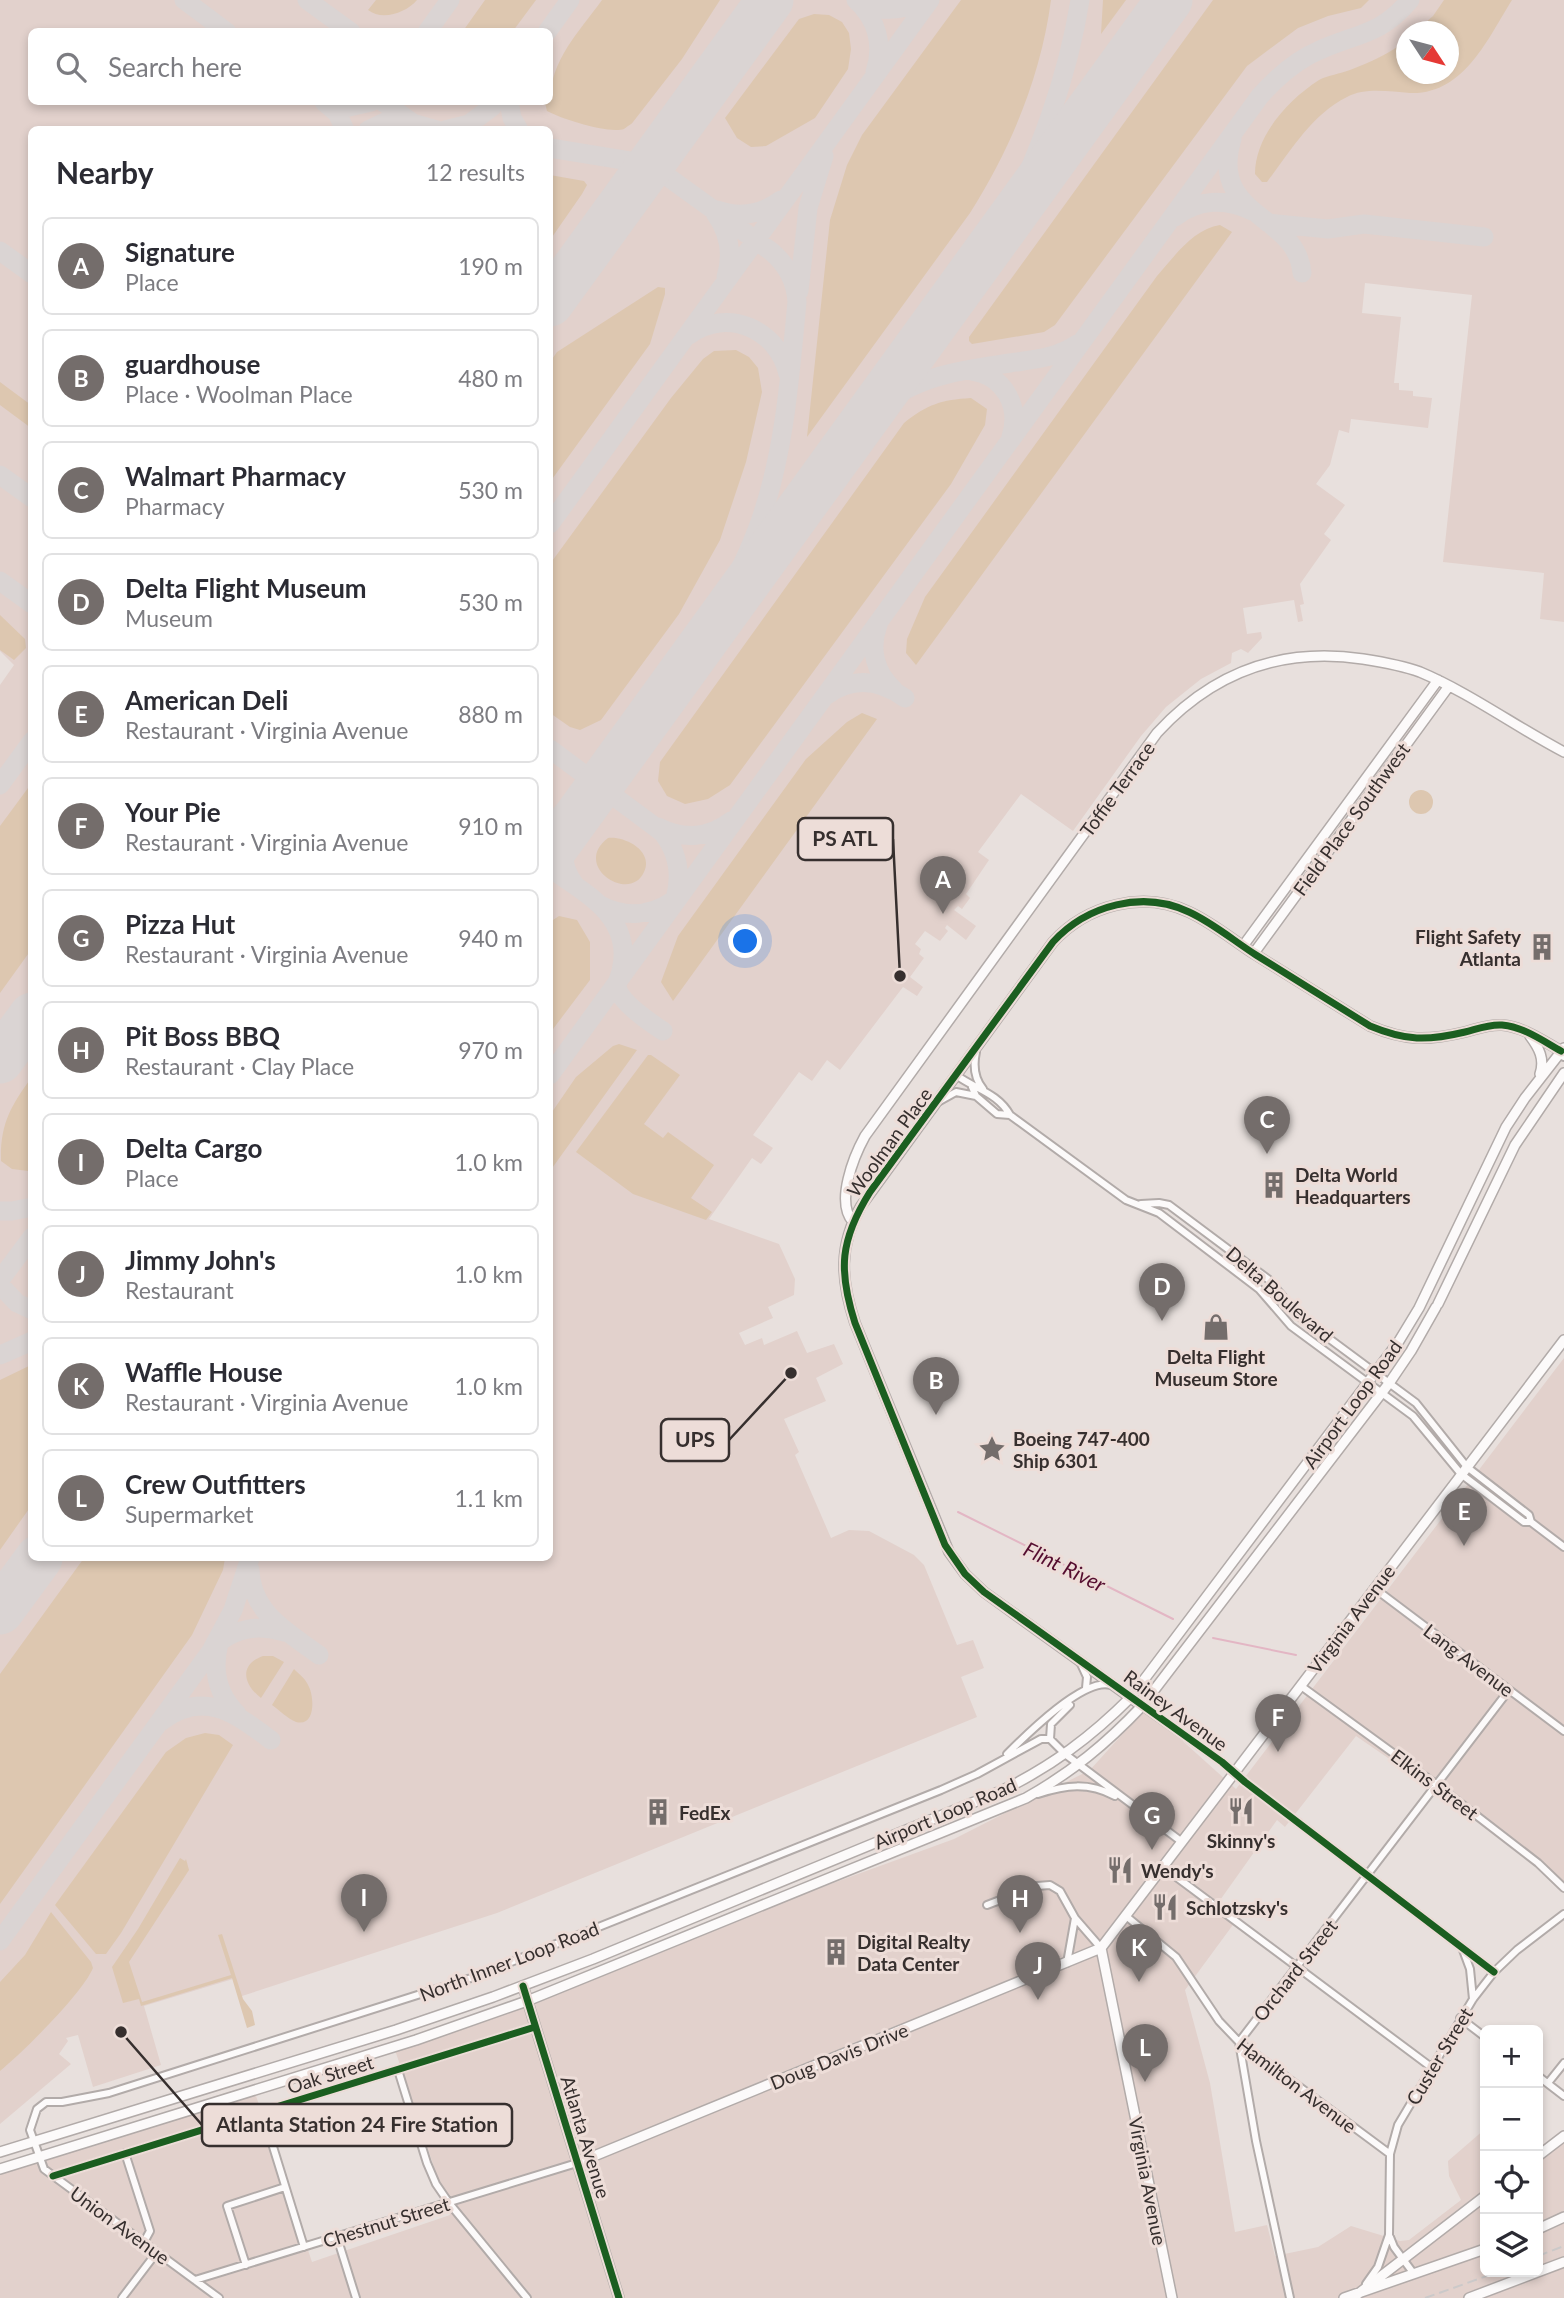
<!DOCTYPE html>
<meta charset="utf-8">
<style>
:root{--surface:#fff;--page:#f7f7f7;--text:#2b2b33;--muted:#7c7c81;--line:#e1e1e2;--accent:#746d6b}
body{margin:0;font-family:Lato,sans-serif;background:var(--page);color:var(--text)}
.controls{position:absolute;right:21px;bottom:21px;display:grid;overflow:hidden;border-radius:10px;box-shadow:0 4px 10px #0003}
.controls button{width:63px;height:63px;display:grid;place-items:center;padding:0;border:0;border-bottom:2px solid var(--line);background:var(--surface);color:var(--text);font:35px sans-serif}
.compass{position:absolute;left:1396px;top:21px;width:63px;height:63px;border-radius:50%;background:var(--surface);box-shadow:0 4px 10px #0003;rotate:126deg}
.you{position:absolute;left:746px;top:942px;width:24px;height:24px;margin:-18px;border:5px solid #fff;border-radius:50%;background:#1a73e8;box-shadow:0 0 0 10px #1a73e833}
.badge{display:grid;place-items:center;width:46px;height:46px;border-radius:50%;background:var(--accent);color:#fff;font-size:23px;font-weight:700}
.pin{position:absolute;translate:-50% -58px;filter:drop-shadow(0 2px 4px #0008)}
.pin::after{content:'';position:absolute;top:37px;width:24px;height:21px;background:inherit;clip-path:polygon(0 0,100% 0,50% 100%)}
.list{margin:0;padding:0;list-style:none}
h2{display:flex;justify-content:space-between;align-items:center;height:91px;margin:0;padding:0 28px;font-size:30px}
h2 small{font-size:23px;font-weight:400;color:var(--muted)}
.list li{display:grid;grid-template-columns:46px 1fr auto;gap:21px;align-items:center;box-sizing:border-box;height:98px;margin:0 14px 14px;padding:0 14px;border:2px solid var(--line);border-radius:10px}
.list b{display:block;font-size:26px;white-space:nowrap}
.list p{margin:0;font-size:23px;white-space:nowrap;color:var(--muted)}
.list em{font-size:23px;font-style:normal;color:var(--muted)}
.icon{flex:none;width:38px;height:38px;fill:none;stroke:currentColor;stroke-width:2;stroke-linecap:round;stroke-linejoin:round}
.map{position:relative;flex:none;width:1564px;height:2298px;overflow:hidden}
.search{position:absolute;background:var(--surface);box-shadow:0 4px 10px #0003;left:28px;top:28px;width:525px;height:77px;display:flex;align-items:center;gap:18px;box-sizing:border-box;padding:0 24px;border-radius:10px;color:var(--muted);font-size:26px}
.panel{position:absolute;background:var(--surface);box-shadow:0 4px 10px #0003;left:28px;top:126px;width:525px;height:1435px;border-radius:10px}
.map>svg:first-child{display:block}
</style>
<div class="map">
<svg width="1564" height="2298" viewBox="0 0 1564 2298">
<rect width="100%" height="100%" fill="#e8e0dd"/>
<path fill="#e2d1cc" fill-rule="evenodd" d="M0 0H1564V622L1540 619 1544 573 1443 562 1472 295 1365 283 1362 313 1401 317 1394 383H1399V390L1413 391V396L1432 398 1428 428 1351 419 1349 433 1339 430 1330 465 1316 484 1345 505 1324 534 1331 540 1300 584 1304 604 1300 605 1303 621 1298 622 1294 600 1243 608 1247 634 1261 632 1262 638 1248 653 1241 649 1232 653 1231 663 1201 679 1166 707 1141 736 1073 831 1021 794 978 852 989 860 966 894 970 898 962 909 958 906 954 910 976 926 966 940 947 925 945 928 948 931 940 941 925 931 915 944 921 949 919 954 924 958 910 977 923 987 917 996 903 987 840 1070 827 1060 812 1081 799 1072 753 1135 773 1148 761 1164 752 1158 709 1219 779 1244 795 1279 794 1295 768 1307 773 1318 739 1333 745 1345 762 1338 764 1345 797 1331 807 1353 834 1344 843 1364 816 1378 826 1401 784 1419 799 1452 795 1455 831 1538 849 1530 869 1531 914 1555 924 1565 957 1645 973 1640 984 1668 961 1677 977 1717 497 1913 239 1997 233 1979 144 2006 161 2065 93 2087 78 2035 66 2038 68 2041 59 2054 71 2064 0 2124V685L14 665 0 651ZM32 32H550V102H32ZM1406 32H1448V74H1406ZM32 130H550V1558H32Z
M1564 1358V1885L1503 1837 1356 1736 1285 1827 1277 1820 1218 1903 1238 1918 1185 1990 1210 2083 1235 2232 1267 2225 1275 2256 1318 2247 1351 2226 1400 2241 1409 2240 1461 2200 1449 2176 1448 2161 1485 2129V2272H1538V2156L1564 2141V2298H0V2174L254 2090 312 2262 450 2215 393 2044 505 2007 759 1910 954 1839 1090 1770 1146 1708 1236 1789Z"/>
<path fill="#ddc7b0" d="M376 0H417C406 13 382 21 368 10Z
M485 0H536L513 31H463Z
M602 0H720L682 59 633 122C633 123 625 128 624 129 608 134 562 119 547 111L545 103 550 102C550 60 579 32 602 0Z
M961 0H1051C1041 76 1011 148 970 213L807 437 830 220 847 165 862 135Z
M1103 0H1126L1101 34Z
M1213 0H1369L1361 8 1328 16 1298 28 1247 66 1055 325 1044 332 972 344 969 341V337Z
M1444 0H1512C1488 38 1464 95 1410 93 1390 92 1366 87 1347 97 1312 114 1290 152 1267 182H1262L1255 174C1255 136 1288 100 1319 80 1328 75 1340 74 1350 70 1370 62 1390 54 1406 40V74H1448V32L1416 31 1433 16Z
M814 14 829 15 842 22 849 33 851 49 848 69 815 118 766 146 751 147 737 138 725 118 799 19Z
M550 175 584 181 587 185 582 194 550 240Z
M1220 225 1232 232 916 665 906 653 907 639 925 597 1157 276C1174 257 1193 229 1220 225Z
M658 287 665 288V294L650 344 550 482V362L557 352Z
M736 350 749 357 758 368 762 392 746 462 720 540 679 614 601 720 580 730 570 727 550 713V564L671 398 703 359 714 351Z
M0 382 31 405V428L0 405Z
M971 398 987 409 985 425 951 484 730 785 708 799 685 804 667 796 658 781 660 762 904 423C928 404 941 400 971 398Z
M0 615 25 639 26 648 14 660 0 650Z
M862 713 877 719 673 1001 661 982 678 936 806 759 847 722Z
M31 784V950L0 993V826Z
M1409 802a12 12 0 1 1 24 0a12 12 0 1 1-24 0Z
M608 838C625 836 654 851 644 872 630 904 571 866 608 838Z
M559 916 577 920 590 942V980L550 1033V922Z
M619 1044 637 1050 550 1171V1115L576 1077 613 1046Z
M648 1055H651L680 1075 644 1124 663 1138 668 1132 714 1165 691 1198 712 1212 706 1220 633 1194 576 1152Z
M31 1078V1168L28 1171 12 1169 1 1161C0 1124 11 1106 31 1078Z
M31 1365V1506L0 1550V1380Z
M84 1558H225L223 1570 192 1635 0 1904V1674Z
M263 1656H273L284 1662 261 1698C244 1685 238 1665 263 1656Z
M294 1669C300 1675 306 1679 309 1687 314 1697 316 1727 296 1722 288 1719 279 1710 272 1705Z
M205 1733 219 1735 233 1745 121 1933 106 1954H96L55 1905 166 1752 186 1738Z
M180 1858 185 1861 186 1859 189 1870 129 1962 142 2002 231 1975 218 1935 222 1934 243 1999 252 2011 255 2025 247 2028 232 1978 141 2006 139 1999 123 2003 112 1967 138 1929Z
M51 1912 91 1962 93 1968C82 1994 23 2052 0 2071V1982L25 1955Z"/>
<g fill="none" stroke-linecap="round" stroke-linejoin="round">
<path stroke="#e3b6c4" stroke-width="2" d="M958 1512 1173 1619
M1213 1638 1296 1655"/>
<path stroke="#dad4d3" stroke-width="19" d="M184 0 227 32
M307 0 351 32
M856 0C877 19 884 45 875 72
M857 1C879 12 902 12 924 0
M427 32 450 0
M547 32 570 0
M324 102 345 108 371 102
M324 102 337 113 345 130
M383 102 413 123 437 130
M509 102 512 118 519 130
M368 130 391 119 409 121
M445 130 469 124 492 107
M1232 139C1208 218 1297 213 1302 273
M550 148 642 163 654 167 772 252C788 266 796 282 797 302 790 375 785 449 761 519 746 562 724 601 704 641
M717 210C740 218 762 214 781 200
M715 213C729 232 733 254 726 277
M1175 217C1198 199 1226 198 1252 211
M1268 223 1328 229 1364 224 1484 237
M1005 226C1039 151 1067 82 1080 0
M0 251 32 274
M799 291 808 208 824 156
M689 335C727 307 778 329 788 374
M972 371C1004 376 1021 406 1011 437
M866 417C913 376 952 372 1010 363 1034 359 1057 358 1077 344
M0 475 32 498
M550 524 930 0
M0 581 32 604
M878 625C869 649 875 673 894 690
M827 695C853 676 880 680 905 698
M550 749 662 832C678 852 682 874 675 899
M0 785 32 741
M550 825 624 751
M658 827C683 840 709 838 731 821
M568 829C560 849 562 868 575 885
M550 868C571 884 602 900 615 924 623 938 625 955 621 971 620 976 617 981 617 986 619 1002 651 1023 663 1031
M600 905C625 918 651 916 674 900
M0 1046 32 1015
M550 1075 1260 96C1277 77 1296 60 1320 50 1358 33 1381 35 1410 0
M0 1211H12L32 1207
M0 1280 32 1237
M0 1285 17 1303 32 1310
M0 1355 32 1341
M250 1570C252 1614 288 1632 319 1655
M219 1643C212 1670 217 1694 237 1714
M217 1644C236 1628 260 1624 284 1632
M162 1721C204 1689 236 1714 271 1740
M0 1941 211 1651 233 1610 250 1558"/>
<path stroke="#dad4d3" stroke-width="47" d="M550 303 770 0
M550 854 1169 0
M0 1060 32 1016
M0 1611 39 1558"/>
<defs>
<path id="street" d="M976 1052C973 1066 974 1078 983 1089
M956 1075C975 1089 998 1093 1010 1115L1126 1200 1159 1213 1259 1289 1291 1326 1413 1416 1461 1474 1524 1522H1531
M972 1087 976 1096 997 1114 1010 1115
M938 1102 956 1092 976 1096
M1141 1204 1159 1203 1169 1205 1268 1279 1300 1317 1416 1403 1467 1467 1529 1515 1531 1522 1564 1547
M1374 1588 1564 1731
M1081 1664 1087 1677 1086 1688
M1301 1686 1437 1785 1538 1863 1564 1888
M1142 1706 1222 1762 1245 1782 1494 1972
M1050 1739 1065 1754 1182 1842
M1050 1739 1051 1724 1070 1705
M1007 1754C1026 1735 1084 1677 1111 1685
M1038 1794C1066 1785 1088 1782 1115 1796
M1163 1867 1431 2067
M987 1905 1037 1886 1050 1885 1060 1891 1075 1918 1101 1948
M1126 1916 1176 1957 1219 2021 1239 2042 1390 2154
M1463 1950 1470 1969 1473 1999
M1067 1963 1075 1918
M1460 2018 1485 2037
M398 2070 427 2163 436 2184 449 2203 527 2298
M1538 2076 1564 2096
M1548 2083 1564 2063
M262 2111 304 2247
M125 2153 150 2231 144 2242
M53 2176 535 2027
M337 2237 356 2298
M1390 2237 1394 2247 1414 2274
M246 2265 227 2206 285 2187
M195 2280 577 2163
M1366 2284 1378 2267 1389 2235 1390 2154 1398 2125 1473 1999 1494 1972 1517 1950 1564 1914
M122 2298 157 2252
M219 2298 44 2169 30 2130 37 2109 46 2102H62L109 2093 471 1978 941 1790 977 1774 1041 1739H1050
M1290 2298 1256 2141 1239 2042 1509 1690"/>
<path id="secondary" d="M1243 946 1438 680
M1254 953 1449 686
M1530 1036C1539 1048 1545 1059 1540 1074
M853 1222C835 1202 854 1156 865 1136L1157 733C1213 672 1282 647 1363 659 1382 662 1401 665 1420 672 1470 693 1516 727 1564 752
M1438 1304 1515 1145 1564 1073
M1142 1706 984 1592 965 1574 949 1552 855 1323C841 1281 838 1246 861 1206L1053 942C1087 905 1143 890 1189 912 1213 923 1234 941 1256 955 1294 979 1332 1002 1370 1026 1406 1041 1427 1041 1465 1032 1477 1029 1489 1024 1502 1025 1524 1027 1543 1041 1561 1051
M1101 1948 1172 2298
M523 1986 619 2298
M0 2152 396 2030 493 1997 593 1959 1001 1791C1052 1766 1091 1737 1131 1697L1399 1341 1419 1308 1506 1127 1525 1098 1564 1048
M1538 2156 1564 2136
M577 2163 1101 1948 1564 1340
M0 2169 416 2040 527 2001 1026 1798C1072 1772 1106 1744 1142 1706L1390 1382 1411 1351 1436 1307
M1538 2229 1564 2217
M1358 2294 1485 2196
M1344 2298 1485 2249
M1469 2298 1564 2262"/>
<path id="highway" d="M1561 1051 1564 1055"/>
</defs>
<use href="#street" stroke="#b2aba9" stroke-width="10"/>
<use href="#secondary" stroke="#b2aba9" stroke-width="12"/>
<use href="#highway" stroke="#b2aba9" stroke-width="14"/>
<use href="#street" stroke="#fcfafa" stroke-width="6"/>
<use href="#secondary" stroke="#fcfafa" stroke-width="9"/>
<use href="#highway" stroke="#fcfafa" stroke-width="10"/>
<path stroke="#cbc9c9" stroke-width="2" stroke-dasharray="10 5" stroke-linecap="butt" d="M1538 2256 1564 2246
M1425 2298 1498 2272"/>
<defs>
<path id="cycleway" d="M1494 1972 1245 1782 1222 1762 984 1592 965 1574 945 1545 855 1323C838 1270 840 1240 870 1192L1053 942C1087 905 1143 890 1189 912 1213 923 1234 941 1256 955 1294 979 1332 1002 1370 1026 1406 1041 1427 1041 1465 1032 1477 1029 1489 1024 1502 1025 1524 1027 1543 1041 1561 1051
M523 1986 619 2298
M53 2176 535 2027"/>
</defs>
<use href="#cycleway" stroke="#edddd8" stroke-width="11"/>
<use href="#cycleway" stroke="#1b5e20" stroke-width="7"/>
</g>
<defs>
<symbol id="building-bare" viewBox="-9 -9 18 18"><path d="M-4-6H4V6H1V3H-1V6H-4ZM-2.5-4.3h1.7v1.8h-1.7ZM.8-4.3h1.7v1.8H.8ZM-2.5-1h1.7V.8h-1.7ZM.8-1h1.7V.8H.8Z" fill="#746d6b" stroke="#edddd8" stroke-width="2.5" paint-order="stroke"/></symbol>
<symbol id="shop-bare" viewBox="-9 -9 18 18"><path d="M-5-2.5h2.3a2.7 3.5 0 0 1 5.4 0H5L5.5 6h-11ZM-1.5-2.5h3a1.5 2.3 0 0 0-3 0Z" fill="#746d6b" stroke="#edddd8" stroke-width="2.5" paint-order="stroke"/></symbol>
<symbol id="sight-bare" viewBox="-9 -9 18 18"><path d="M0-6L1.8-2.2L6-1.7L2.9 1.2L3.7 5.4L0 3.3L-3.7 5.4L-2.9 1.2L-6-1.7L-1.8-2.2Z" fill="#746d6b" stroke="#edddd8" stroke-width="2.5" paint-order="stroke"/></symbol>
<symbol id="restaurant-bare" viewBox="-9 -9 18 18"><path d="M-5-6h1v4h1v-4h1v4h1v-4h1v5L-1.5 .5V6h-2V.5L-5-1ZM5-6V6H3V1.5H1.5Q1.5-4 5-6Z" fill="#746d6b" stroke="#edddd8" stroke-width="2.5" paint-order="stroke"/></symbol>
</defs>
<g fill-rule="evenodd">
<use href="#building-bare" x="1523" y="928" width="38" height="38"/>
<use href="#building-bare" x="1255" y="1166" width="38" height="38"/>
<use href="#shop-bare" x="1197" y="1308" width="38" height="38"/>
<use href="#sight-bare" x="973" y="1430" width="38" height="38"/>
<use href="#restaurant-bare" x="1222" y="1792" width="38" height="38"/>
<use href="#building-bare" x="639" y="1793" width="38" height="38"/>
<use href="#restaurant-bare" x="1101" y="1851" width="38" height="38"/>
<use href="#restaurant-bare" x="1146" y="1888" width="38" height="38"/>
<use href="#building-bare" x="817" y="1933" width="38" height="38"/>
</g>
<g text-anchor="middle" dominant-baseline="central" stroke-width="6" stroke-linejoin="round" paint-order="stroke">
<g font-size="19" fill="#362f2e" stroke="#edddd8">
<text transform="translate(1117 789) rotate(-54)">Toffie Terrace</text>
<text transform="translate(1351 819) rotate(-54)">Field Place Southwest</text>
<text transform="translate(889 1142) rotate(-54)">Woolman Place</text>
<text transform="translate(1280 1294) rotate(41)">Delta Boulevard</text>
<text transform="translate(1352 1404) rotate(-54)">Airport Loop Road</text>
<text transform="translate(1351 1619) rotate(-53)">Virginia Avenue</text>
<text transform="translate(1469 1660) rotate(37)">Lang Avenue</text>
<text transform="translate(1176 1710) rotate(36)">Rainey Avenue</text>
<text transform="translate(1435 1784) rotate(37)">Elkins Street</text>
<text transform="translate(945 1813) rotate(-23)">Airport Loop Road</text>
<text transform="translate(509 1961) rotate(-21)">North Inner Loop Road</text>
<text transform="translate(1295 1970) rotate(-52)">Orchard Street</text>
<text transform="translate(839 2056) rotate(-22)">Doug Davis Drive</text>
<text transform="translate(1439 2056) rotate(-59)">Custer Street</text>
<text transform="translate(330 2074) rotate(-17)">Oak Street</text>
<text transform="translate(1297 2085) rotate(37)">Hamilton Avenue</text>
<text transform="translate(586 2137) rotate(73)">Atlanta Avenue</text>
<text transform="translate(1148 2181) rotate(79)">Virginia Avenue</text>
<text transform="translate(386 2222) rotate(-17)">Chestnut Street</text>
<text transform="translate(120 2225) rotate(36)">Union Avenue</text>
</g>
<g font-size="19" font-weight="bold" fill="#362f2e" stroke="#edddd8" text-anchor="start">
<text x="1521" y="936" text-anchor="end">Flight Safety<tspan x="1521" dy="22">Atlanta</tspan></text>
<text x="1295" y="1174">Delta World<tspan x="1295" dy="22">Headquarters</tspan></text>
<text x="1216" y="1356" text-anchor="middle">Delta Flight<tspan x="1216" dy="22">Museum Store</tspan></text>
<text x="1013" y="1438">Boeing 747-400<tspan x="1013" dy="22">Ship 6301</tspan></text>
<text x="679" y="1812">FedEx</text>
<text x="1241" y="1840" text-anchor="middle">Skinny's</text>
<text x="1141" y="1870">Wendy's</text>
<text x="1186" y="1907">Schlotzsky's</text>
<text x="857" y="1941">Digital Realty<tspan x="857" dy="22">Data Center</tspan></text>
</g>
<g font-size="21" font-style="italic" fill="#550d2f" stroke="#edddd8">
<text transform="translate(1065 1566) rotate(26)">Flint River</text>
</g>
</g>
<path fill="none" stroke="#362f2e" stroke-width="2.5" d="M900 976L893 839M791 1373L729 1440M121 2032L202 2125"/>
<g fill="#362f2e" stroke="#edddd8" stroke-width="2.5">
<circle cx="900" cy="976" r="7"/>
<circle cx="791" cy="1373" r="7"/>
<circle cx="121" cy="2032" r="7"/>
</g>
<g fill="#edddd8" stroke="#362f2e" stroke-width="2.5">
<rect x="798" y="818" width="95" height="42" rx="7"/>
<rect x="661" y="1419" width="68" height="42" rx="7"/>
<rect x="202" y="2104" width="310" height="42" rx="7"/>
</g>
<g font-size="21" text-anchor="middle" font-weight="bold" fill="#362f2e">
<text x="845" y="846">PS ATL</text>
<text x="695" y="1447">UPS</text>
<text x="357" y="2132">Atlanta Station 24 Fire Station</text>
</g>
</svg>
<div class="controls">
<button>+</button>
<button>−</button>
<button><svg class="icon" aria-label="locate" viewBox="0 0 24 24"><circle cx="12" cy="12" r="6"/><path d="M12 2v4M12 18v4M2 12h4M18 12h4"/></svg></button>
<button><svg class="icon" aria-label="layers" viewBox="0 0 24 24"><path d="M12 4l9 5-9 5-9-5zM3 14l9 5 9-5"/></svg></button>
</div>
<svg class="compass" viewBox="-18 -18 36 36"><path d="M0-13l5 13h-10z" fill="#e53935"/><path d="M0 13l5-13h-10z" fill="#7c7c81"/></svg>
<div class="you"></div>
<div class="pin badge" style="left:943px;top:914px">A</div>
<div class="pin badge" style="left:936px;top:1415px">B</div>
<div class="pin badge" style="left:1267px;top:1154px">C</div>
<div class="pin badge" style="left:1162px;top:1321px">D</div>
<div class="pin badge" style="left:1464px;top:1546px">E</div>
<div class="pin badge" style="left:1278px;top:1752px">F</div>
<div class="pin badge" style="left:1152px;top:1850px">G</div>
<div class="pin badge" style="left:1020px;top:1933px">H</div>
<div class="pin badge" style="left:364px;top:1932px">I</div>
<div class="pin badge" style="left:1038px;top:2000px">J</div>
<div class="pin badge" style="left:1139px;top:1982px">K</div>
<div class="pin badge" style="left:1145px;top:2082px">L</div>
<div class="search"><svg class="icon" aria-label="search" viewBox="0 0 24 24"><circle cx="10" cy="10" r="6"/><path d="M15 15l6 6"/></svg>Search here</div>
<section class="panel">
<h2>Nearby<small>12 results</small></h2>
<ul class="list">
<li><span class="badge">A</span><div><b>Signature</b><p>Place</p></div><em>190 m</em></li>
<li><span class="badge">B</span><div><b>guardhouse</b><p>Place · Woolman Place</p></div><em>480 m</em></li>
<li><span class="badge">C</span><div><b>Walmart Pharmacy</b><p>Pharmacy</p></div><em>530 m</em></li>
<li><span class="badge">D</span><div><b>Delta Flight Museum</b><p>Museum</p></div><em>530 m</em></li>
<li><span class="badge">E</span><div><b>American Deli</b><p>Restaurant · Virginia Avenue</p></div><em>880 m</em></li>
<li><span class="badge">F</span><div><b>Your Pie</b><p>Restaurant · Virginia Avenue</p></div><em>910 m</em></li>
<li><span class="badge">G</span><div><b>Pizza Hut</b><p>Restaurant · Virginia Avenue</p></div><em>940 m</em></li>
<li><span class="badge">H</span><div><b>Pit Boss BBQ</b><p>Restaurant · Clay Place</p></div><em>970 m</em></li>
<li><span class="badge">I</span><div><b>Delta Cargo</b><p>Place</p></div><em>1.0 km</em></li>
<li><span class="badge">J</span><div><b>Jimmy John's</b><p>Restaurant</p></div><em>1.0 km</em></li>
<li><span class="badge">K</span><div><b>Waffle House</b><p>Restaurant · Virginia Avenue</p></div><em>1.0 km</em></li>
<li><span class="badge">L</span><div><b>Crew Outfitters</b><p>Supermarket</p></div><em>1.1 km</em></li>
</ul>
</section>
</div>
